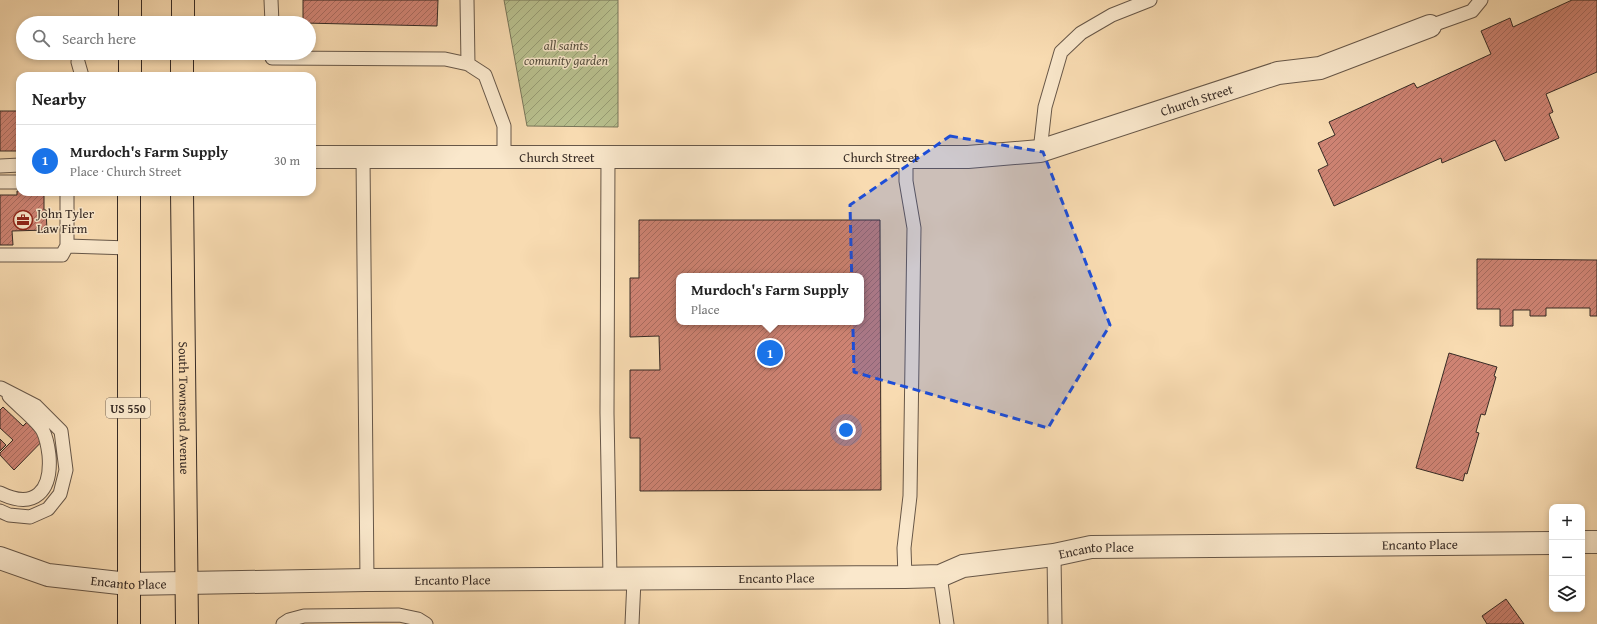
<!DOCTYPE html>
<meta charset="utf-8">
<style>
:root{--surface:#fff;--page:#f6f6f6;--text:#222;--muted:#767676;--line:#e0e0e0;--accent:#1a73e8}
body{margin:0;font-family:"Gentium Book Plus",serif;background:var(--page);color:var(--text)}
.controls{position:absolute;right:12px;bottom:12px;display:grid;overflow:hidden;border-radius:8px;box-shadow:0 2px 6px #0003}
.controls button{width:36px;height:36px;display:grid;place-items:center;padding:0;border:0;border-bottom:1px solid var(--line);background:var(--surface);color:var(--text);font:20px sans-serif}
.you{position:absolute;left:846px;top:430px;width:14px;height:14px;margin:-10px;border:3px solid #fff;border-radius:50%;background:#1a73e8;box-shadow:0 0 0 6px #1a73e833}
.badge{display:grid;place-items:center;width:26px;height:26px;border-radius:50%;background:var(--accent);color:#fff;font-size:13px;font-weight:700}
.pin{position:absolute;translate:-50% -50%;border:2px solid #fff;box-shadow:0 1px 4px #0006}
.popup{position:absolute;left:676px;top:273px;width:188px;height:52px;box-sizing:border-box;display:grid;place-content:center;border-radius:8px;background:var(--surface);filter:drop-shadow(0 1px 3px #0005);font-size:13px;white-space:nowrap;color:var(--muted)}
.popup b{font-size:15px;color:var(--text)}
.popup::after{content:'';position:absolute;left:50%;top:100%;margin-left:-8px;border:8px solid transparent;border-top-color:var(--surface)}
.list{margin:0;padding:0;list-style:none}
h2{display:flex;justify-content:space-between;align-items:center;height:52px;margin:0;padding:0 16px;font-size:17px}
h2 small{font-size:13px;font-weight:400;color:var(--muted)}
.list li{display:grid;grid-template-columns:26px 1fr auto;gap:12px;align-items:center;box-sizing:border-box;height:72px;padding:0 16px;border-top:1px solid var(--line)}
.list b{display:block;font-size:15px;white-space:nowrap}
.list p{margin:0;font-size:13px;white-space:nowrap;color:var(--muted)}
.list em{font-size:13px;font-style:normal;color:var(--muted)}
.icon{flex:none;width:22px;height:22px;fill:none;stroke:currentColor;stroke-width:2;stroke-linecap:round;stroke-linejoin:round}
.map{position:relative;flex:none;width:1597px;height:624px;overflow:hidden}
.search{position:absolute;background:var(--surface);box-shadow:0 2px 6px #0003;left:16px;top:16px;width:300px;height:44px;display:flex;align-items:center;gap:10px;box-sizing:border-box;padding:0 14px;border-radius:22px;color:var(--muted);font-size:15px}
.panel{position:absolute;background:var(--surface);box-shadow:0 2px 6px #0003;left:16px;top:72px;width:300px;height:124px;border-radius:12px}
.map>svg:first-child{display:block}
</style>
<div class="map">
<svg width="1597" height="624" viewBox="0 0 1597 624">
<defs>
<pattern id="garden-furrows" width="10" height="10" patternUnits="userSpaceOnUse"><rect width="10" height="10" fill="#b9c18f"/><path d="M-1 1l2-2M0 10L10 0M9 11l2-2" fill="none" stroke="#979d75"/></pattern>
<pattern id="building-hatch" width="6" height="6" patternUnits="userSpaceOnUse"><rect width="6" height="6" fill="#ce8373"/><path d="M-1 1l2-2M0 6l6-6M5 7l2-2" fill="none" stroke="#a86b5e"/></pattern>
</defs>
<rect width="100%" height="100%" fill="#f8dbb1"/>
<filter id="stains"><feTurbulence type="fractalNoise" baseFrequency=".005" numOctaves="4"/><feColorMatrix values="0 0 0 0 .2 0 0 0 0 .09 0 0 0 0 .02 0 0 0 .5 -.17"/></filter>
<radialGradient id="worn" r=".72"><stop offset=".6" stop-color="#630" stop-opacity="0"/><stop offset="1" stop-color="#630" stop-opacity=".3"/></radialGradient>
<path fill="url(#garden-furrows)" stroke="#78765a" d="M504 0H618V127L527 126Z"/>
<path fill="url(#building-hatch)" stroke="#372b25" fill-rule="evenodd" d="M303 0H438L437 26 303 23Z
M1572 0H1597V72L1546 94 1553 112 1549 114 1559 138 1505 161 1495 140 1442 163 1441 158 1334 206 1318 170 1328 165 1318 143 1335 135 1329 122 1414 83 1417 88 1491 54 1481 31 1510 18 1513 27Z
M0 111H20V151H0Z
M17 191 44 192V210H46L47 230 12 231 13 245H0V195H17Z
M639 220H880L881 490 640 491V438H630V370H660L659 336 630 337V278H639ZM679 276H861V322H679Z
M1477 259 1597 260V316H1590V308H1546V316H1530V310H1513V326H1500V309H1477Z
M1449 353 1497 367 1494 376 1496 377 1485 415 1481 414 1476 432 1479 433 1467 474 1465 473 1463 481 1416 468Z
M3 407 23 426 39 410 56 427 14 470 0 455V453L13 440 0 428V410Z
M0 439 6 445 0 451Z
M1506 599 1524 624H1487L1482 616Z"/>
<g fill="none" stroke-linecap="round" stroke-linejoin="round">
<defs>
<path id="lane" d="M271 0 272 23
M467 0 468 64
M1430 26 1472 11 1481 0
M272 53V58L445 59 468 64 485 75 504 126V157
M78 62 82 76
M1040 151 1045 107 1061 52 1081 33 1112 15 1150 0
M363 157 367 580
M608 157 607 413 610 578
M0 166 20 165
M0 182H20
M67 246 129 248
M0 255H62L67 246V192
M0 493C35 510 52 491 49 455 48 447 47 439 43 431 38 421 17 405 9 396
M0 511 9 515 30 517 48 509 60 494 66 470 61 431 36 406 1 388
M1054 555 1055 624
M940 576 947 624
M905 577 904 548 910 496 914 228 906 181V157
M283 624 289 620 304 616 399 615 418 619 426 624
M632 624 634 580"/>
<g id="street">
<path id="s1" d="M312 157H968L1040 151 1278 73 1320 68 1430 26"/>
<path d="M1582 542H1597"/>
<path id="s2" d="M0 558 48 575 128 584 367 580 905 577 940 576 963 566 1054 555 1091 547 1552 543"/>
</g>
<g id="highway">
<path d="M130 23V0"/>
<path d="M183 23V0"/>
<path d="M130 76V53"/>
<path d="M182 76V53"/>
<path id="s3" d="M182 192 187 624"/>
<path d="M129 624V192"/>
</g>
</defs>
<use href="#lane" stroke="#675748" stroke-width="15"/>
<use href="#street" stroke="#675748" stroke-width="24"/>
<use href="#highway" stroke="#372b25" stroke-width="24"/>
<use href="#lane" stroke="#fae8cc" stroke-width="13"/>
<use href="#street" stroke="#fae8cc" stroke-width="22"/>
<use href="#highway" stroke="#f8dbb1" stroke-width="22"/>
</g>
<path fill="#1d4ed8" fill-opacity="0.2" stroke="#1d4ed8" stroke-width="3" stroke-dasharray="8 5" stroke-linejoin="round" d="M950 136 1043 152 1110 325 1048 428 854 372 850 205Z"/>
<defs>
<symbol id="office-ring" viewBox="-11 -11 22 22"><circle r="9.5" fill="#fae8cc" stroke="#8f2418" stroke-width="1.5"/><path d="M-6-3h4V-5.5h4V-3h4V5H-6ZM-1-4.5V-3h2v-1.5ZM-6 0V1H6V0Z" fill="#8f2418"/></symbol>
</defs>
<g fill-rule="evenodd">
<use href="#office-ring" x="12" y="209" width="22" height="22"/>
</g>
<g text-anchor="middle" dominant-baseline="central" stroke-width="3" stroke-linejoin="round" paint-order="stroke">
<rect fill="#fae8cc" stroke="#726457" stroke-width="1" x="106" y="398" width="44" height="20" rx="3"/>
<g font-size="12" font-weight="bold" fill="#372b25">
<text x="128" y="408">US 550</text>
</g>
<g font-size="13" font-style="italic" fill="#585040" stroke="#fae8cc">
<text x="566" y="45">all saints<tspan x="566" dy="15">comunity garden</tspan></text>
</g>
<g font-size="13" fill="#372b25" stroke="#fae8cc">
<text stroke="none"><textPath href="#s1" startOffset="893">Church Street</textPath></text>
<text stroke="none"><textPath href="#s1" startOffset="245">Church Street</textPath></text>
<text stroke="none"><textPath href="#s1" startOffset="569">Church Street</textPath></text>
<text stroke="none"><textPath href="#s3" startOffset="216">South Townsend Avenue</textPath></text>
<text stroke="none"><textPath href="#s2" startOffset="1427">Encanto Place</textPath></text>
<text stroke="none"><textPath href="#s2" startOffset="1103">Encanto Place</textPath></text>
<text stroke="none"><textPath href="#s2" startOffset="780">Encanto Place</textPath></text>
<text stroke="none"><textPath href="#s2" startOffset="456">Encanto Place</textPath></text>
<text stroke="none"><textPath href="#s2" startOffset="132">Encanto Place</textPath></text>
</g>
<g font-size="13" fill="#372b25" stroke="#fae8cc" text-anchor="start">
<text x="37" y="213">John Tyler<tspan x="37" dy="15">Law Firm</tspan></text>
</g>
</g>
<rect width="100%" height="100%" filter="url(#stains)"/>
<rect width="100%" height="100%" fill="url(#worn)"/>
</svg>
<div class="controls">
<button>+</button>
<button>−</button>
<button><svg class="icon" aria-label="layers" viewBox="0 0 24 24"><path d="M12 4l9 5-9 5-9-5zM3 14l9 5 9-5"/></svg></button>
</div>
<div class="you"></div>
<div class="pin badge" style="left:770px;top:353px">1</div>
<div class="popup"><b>Murdoch's Farm Supply</b>Place</div>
<div class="search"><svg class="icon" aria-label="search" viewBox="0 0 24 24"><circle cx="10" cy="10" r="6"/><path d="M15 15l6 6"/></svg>Search here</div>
<section class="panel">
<h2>Nearby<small></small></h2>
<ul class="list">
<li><span class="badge">1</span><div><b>Murdoch's Farm Supply</b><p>Place · Church Street</p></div><em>30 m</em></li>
</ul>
</section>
</div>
